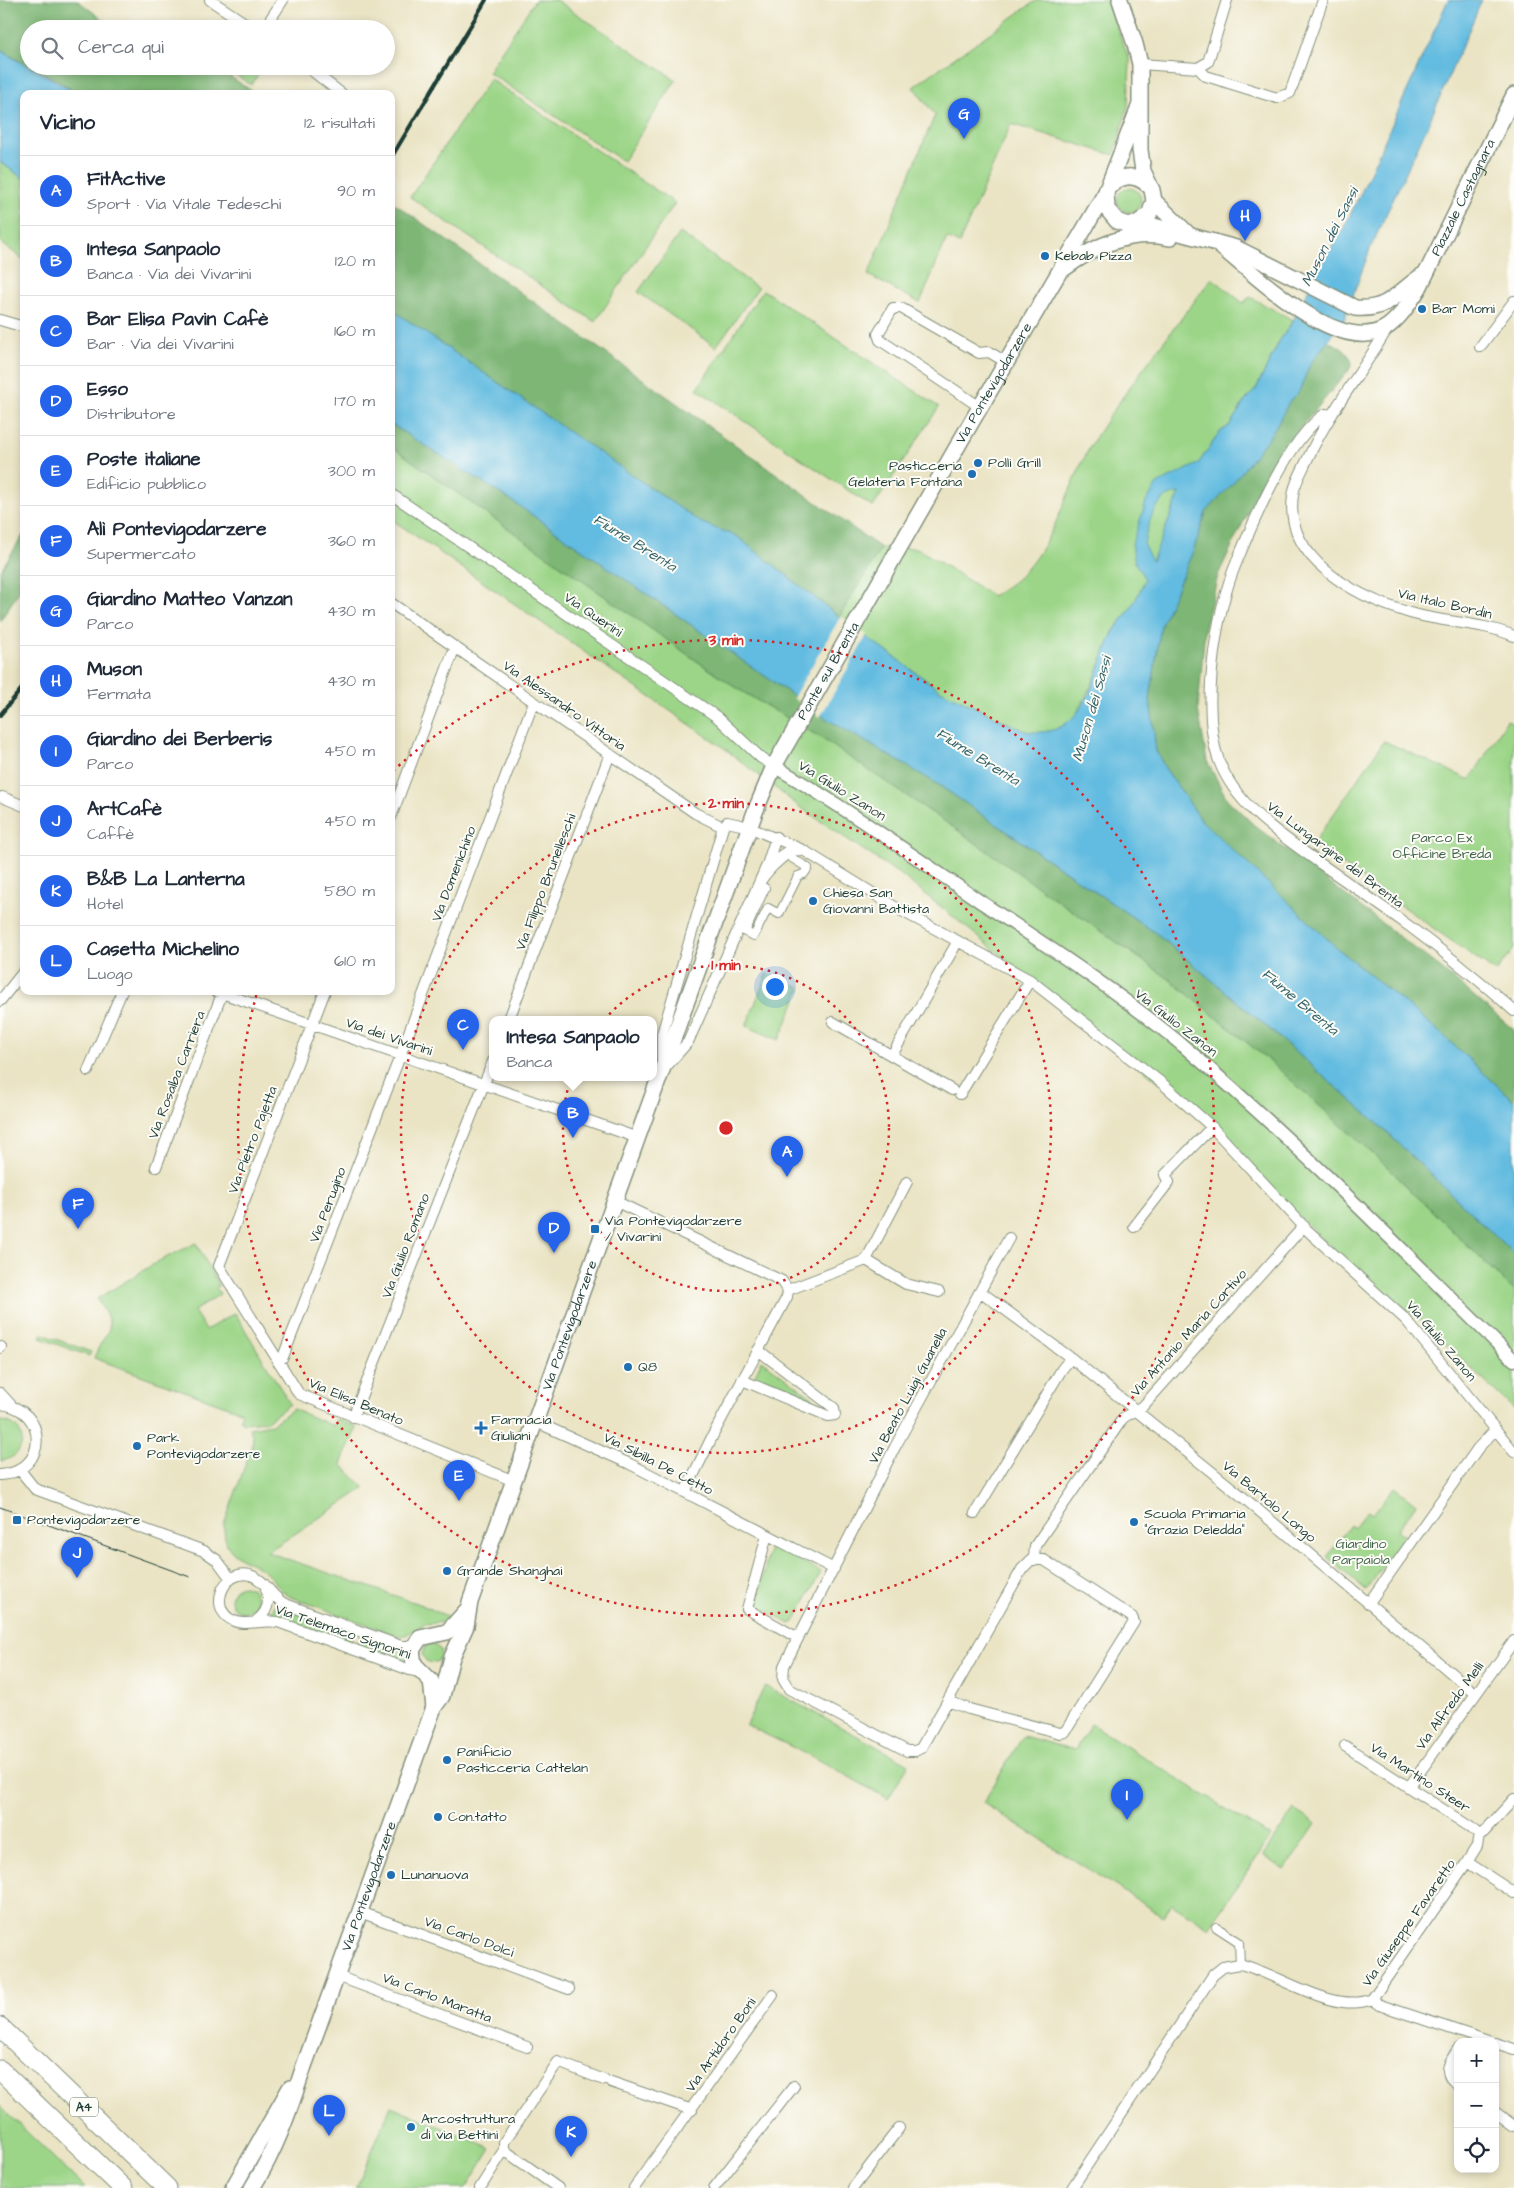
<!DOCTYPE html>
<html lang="it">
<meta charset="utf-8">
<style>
:root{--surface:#fff;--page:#f2f2f3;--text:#1f2937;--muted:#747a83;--line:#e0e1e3;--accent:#2563eb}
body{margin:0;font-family:"Architects Daughter",sans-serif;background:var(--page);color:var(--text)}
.controls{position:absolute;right:15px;bottom:15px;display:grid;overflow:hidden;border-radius:10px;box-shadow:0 2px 8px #0003}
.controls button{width:45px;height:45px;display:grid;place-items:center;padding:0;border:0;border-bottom:1px solid var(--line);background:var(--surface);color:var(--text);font:25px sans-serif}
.you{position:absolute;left:774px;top:986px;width:18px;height:18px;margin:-12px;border:4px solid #fff;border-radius:50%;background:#1a73e8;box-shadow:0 0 0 8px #1a73e833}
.badge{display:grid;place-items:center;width:32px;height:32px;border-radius:50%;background:var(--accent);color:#fff;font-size:16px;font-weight:700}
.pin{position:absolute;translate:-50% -41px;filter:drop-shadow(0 1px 2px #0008)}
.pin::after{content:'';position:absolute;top:26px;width:18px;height:15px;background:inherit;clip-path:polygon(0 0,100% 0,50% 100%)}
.popup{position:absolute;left:489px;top:1016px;width:168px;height:65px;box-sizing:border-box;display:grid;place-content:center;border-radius:10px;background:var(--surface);filter:drop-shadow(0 1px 4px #0005);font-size:16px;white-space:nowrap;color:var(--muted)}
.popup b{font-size:19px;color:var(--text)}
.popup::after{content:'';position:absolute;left:50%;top:100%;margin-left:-10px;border:10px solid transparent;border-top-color:var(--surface)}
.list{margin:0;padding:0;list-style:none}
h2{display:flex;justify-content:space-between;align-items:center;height:65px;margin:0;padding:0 20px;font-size:21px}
h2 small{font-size:16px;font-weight:400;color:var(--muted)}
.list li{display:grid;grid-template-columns:32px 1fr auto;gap:15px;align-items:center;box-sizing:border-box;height:70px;padding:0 20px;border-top:1px solid var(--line)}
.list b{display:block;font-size:19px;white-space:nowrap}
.list p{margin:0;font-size:16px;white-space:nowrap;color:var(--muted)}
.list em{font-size:16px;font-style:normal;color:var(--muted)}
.icon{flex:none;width:28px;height:28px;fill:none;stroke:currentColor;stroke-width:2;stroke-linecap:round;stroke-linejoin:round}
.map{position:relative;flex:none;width:1514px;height:2188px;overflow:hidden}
.search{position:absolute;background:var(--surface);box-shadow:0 2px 8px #0003;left:20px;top:20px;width:375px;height:55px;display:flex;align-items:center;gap:12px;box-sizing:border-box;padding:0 18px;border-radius:28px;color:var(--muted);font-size:19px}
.panel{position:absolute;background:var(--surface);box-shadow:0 2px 8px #0003;left:20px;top:90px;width:375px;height:905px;border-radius:10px}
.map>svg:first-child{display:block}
</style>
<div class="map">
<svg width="1514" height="2188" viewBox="0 0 1514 2188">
<rect width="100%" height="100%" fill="#fdfcf7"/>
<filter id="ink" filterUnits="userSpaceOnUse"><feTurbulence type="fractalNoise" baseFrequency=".02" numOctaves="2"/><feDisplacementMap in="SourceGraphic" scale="10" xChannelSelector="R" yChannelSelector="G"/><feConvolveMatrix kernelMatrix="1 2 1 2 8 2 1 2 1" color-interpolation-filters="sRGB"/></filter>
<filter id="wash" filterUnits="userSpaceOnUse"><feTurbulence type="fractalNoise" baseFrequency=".0096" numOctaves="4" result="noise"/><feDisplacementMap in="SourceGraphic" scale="20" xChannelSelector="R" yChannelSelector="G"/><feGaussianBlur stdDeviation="1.12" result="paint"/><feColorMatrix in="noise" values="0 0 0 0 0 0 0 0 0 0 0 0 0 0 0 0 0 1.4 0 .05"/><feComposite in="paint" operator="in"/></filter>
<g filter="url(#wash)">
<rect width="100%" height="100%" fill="#eae4c4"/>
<path fill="#9cd588" stroke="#5e895e" d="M535 0H556L676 80 623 161 488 72Z
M1037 0H1106L1130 61 1128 106 1114 155 1011 124 959 244 947 238 920 303 868 275 935 115 913 87Z
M223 66H264L251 85Z
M490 79 675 203 595 322 410 197Z
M0 162 24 179V260L0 242Z
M1117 200a12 12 0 1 1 24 0a12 12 0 1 1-24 0Z
M680 233 758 288 716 347 638 292Z
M1212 278 1243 303 1250 297 1293 320 1280 340 1256 389 1245 401 1229 426 1220 432 1198 464 1173 510 1146 579 1133 605 1113 632 1093 682 1074 719 1052 732 1039 734 1025 731 940 690 839 617 881 548H917L993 596C1003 589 1015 582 1023 573 1059 535 1069 479 1097 435 1132 381 1173 330 1212 278Z
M763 290 939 407 873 507 697 389Z
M391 446 697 661 743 692 818 736 956 829 1172 981 1272 1063 1383 1163 1514 1291V1409L1421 1321 1360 1274 1277 1196 1214 1126 905 878 801 808 724 748 391 519Z
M1507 720 1514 723V949L1496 972 1313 844 1384 741 1470 780Z
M767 974 801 988 779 1040 746 1026Z
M196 1243 219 1286 216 1287 220 1294 194 1311 206 1330 235 1313 290 1404 267 1421 243 1423 240 1419 242 1412 94 1358C106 1326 120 1335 97 1299L157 1262Z
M42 1334 91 1352 89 1356 40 1338Z
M762 1360 814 1399 811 1402 754 1377Z
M293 1409 333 1426 336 1419 357 1427 341 1464 365 1488 267 1552 419 1604 449 1617 445 1622 424 1624 406 1635 399 1636 291 1597C279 1591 276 1581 266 1573 246 1556 223 1560 224 1525L252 1446 253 1436 249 1428 272 1424Z
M0 1421C28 1421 30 1457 1 1461Z
M1394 1487 1416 1504 1397 1530 1405 1536 1366 1590 1327 1557 1350 1525 1354 1528 1367 1511 1373 1514Z
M772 1547H776L819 1571 820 1574 794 1622 790 1624 757 1605 769 1550Z
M231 1599a13 13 0 1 1 26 0a13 13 0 1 1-26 0Z
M275 1604 353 1632 349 1644 271 1615Z
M361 1635 404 1651 406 1663 357 1647Z
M432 1644 440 1649 441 1655 438 1661 432 1663 426 1661 422 1654 426 1646Z
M765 1686 909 1764 888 1799 821 1761 746 1725Z
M1091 1724 1271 1837 1209 1928 1172 1904 1163 1916 983 1803 1023 1736 1075 1750Z
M1294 1810 1316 1824 1285 1870 1263 1855Z
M0 2106 85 2188H0Z
M391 2106 491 2148 466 2188H356Z"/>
<path fill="#7db674" stroke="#4e7a54" d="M0 0H77L115 29H29V66L0 50Z
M30 66H213L257 94H77L59 81Z
M391 201 881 548 839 617 738 537 700 522 391 309Z
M1327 341C1339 346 1348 350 1352 363L1349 370 1286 445 1260 487 1218 575 1205 628 1198 709 1207 761 1227 799 1254 825 1439 967 1514 1030V1101L1434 1027 1337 948 1225 845 1202 821 1165 768 1156 751 1150 699 1161 625 1194 549 1206 512 1272 433 1290 401 1299 392 1310 364Z
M391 424 509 499 827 719 936 783 1157 934 1265 1025 1376 1122 1514 1254V1291L1383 1163 1272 1063 1172 981 956 829 818 736 743 692 697 661 409 459 391 446Z
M24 534V584L0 621V571Z"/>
<path fill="#62bbe0" stroke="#407c8a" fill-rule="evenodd" d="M1448 0H1482L1427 127 1370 249 1344 320 1310 364 1299 392 1290 401 1272 433 1233 483 1206 512 1194 549 1161 625 1150 699 1156 751 1165 768 1202 821 1337 948 1434 1027 1514 1101V1254L1376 1122 1265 1025 1157 934 936 783 827 719 509 499 391 424V309L700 522 738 537 839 617 940 690 1025 731C1086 741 1092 678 1112 635 1117 625 1126 616 1132 606 1137 598 1141 588 1145 579L1135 563 1132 544 1146 502 1157 484 1198 464 1220 432 1229 426 1245 401 1256 389 1280 340 1292 323 1318 270 1342 231 1360 195ZM1180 493 1152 561 1144 545C1147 524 1156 494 1180 493Z
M0 50C25 66 52 77 77 94H24V179L0 162Z"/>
<path fill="#eae4c4" d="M841 616 867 635 820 717 793 698Z"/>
</g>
<g filter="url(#ink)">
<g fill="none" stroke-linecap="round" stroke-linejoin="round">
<defs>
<path id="pedestrian" d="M787 855 808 868 804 874 798 876 779 914 768 908 754 936 745 932 765 888 759 885C767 872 775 865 787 855Z
M1216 1927 1239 1942 1240 1964"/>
<path id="minor" d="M210 0 254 29
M264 29 283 0
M1140 64 1198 68 1208 62 1227 0
M306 66 342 94
M1198 68 1206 76 1277 98 1290 93 1323 0
M0 320 24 327
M1389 326C1363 371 1330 411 1308 458 1303 469 1297 479 1294 490 1279 558 1357 597 1410 613 1444 623 1481 622 1514 636
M1480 347 1514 301
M980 407 880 340 878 334 893 308H901L979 353 989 352 1006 362
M1332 415 1325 414C1288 439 1254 520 1237 561 1216 611 1200 709 1219 761 1237 808 1283 836 1321 864 1350 884 1380 905 1409 926 1445 953 1481 981 1514 1011
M391 494 717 717 761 758 774 766
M391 603 695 813 723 827
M2 797 24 806
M391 817 455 647
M723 827 727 822 741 825
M758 831 803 850 900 910 1030 980 1163 1084 1212 1127 1307 1230 1406 1320 1514 1452
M767 865 788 851 802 850
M216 991 638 1138
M325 991 219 1266 299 1394 514 1481
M0 1001 24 971
M509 1019 610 754
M833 1022 952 1090
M892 1055 958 941
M662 1062V1034L723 827
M665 1068 688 1042 767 865 776 837
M88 1071 122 991
M960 1094 1030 980
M156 1167 223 991
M615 1201 782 1281 788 1290
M1134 1227 1169 1182 1165 1175 1212 1127
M866 1260 906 1284 939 1292
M788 1290 866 1260 907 1182
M981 1292 1071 1358 1244 1498 1476 1694
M0 1348 1 1347
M278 1362 283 1357 397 1064 531 709 536 703
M742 1380 828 1416 835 1415 834 1408 758 1350
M0 1393 11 1405
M0 1404C49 1408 49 1472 0 1475
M353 1417 493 1061
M536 1422 630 1464 834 1569
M20 1470 35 1489 204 1551 217 1560 231 1579
M685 1492 714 1433 787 1297 788 1290
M975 1513 1062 1369 1071 1358
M767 1535 747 1609 798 1638
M1034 1559 1035 1546 1123 1418 1144 1405 1304 1226
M1368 1604 1478 1448 1495 1430
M256 1621C267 1613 271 1602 266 1589
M417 1641 408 1646H401L285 1604C271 1597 265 1579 250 1575 223 1569 208 1608 232 1620 244 1627 262 1619 278 1622L410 1670 420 1672
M948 1701 969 1709 1060 1733 1065 1732 1134 1622 1132 1617 1044 1560H1031L1022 1569 921 1748 915 1751H907L789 1689 783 1679 784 1666 895 1447 1009 1238
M1345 1746 1470 1827 1479 1835
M1409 1787 1514 1641
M1479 1835 1484 1832 1514 1799
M1467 1862 1514 1893
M360 1912 569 1989
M337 1976 527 2047
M1372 1999 1380 2005 1491 2042
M1495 2043 1514 2049
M1458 2049C1449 2063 1441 2073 1458 2085
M611 2082 692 2110
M1495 2112 1514 2126
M504 2150V2142L558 2062 604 2080
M480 2188 504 2150 558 2188
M634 2188 773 1995
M714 2188 794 2086
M853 2188 899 2128
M1072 2188 1213 1975 1223 1967 1240 1964C1279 1974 1334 2015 1372 1999L1467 1862 1477 1846 1479 1835"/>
<path id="tertiary" d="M774 766C844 807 911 854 978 900 1049 947 1123 995 1188 1050 1302 1147 1407 1255 1514 1360"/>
<g id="secondary">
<path d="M1120 0 1135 44 1140 64V150L1143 171 1152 190 1154 201 1149 215 1136 224"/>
<path d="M1111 185C1123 174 1136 174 1148 185"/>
<path d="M1106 192 1107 209 1117 221 1125 224 1150 225 1236 248 1355 308C1389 311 1397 292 1423 275"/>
<path d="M1154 201 1187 233"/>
<path id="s1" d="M1215 242C1251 270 1335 356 1384 329 1399 320 1410 302 1419 288L1514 95"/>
<path d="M1062 270C1094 246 1129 229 1170 238"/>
<path d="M434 1707 431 1681 414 1664 412 1650 420 1638 447 1632 467 1610"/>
<path d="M233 2188 290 2088"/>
<path id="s2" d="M252 2188C276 2150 290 2109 304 2066L434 1707 442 1696 452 1657 466 1626 470 1602 755 812 774 766 972 421 1106 192 1139 107"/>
</g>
<path id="motorway" d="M0 2027 167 2188
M0 2070 123 2188"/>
</defs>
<use href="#pedestrian" stroke="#84907c" stroke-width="10"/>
<use href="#minor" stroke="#84907c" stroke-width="12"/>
<use href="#tertiary" stroke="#84907c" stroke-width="15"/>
<use href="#secondary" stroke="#84907c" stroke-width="18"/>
<use href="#motorway" stroke="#84907c" stroke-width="21"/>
<use href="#pedestrian" stroke="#fff" stroke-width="8"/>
<use href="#minor" stroke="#fff" stroke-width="10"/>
<use href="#tertiary" stroke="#fff" stroke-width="12"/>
<use href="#secondary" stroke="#fff" stroke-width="15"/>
<use href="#motorway" stroke="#fff" stroke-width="19"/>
<path stroke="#1f3d34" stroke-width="1" d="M0 1507 190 1577"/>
<path stroke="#1f3d34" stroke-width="4" d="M391 158 486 0
M0 715 24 686"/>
</g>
</g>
<g fill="none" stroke="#d62828" stroke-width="2.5" stroke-dasharray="2.5 5">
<circle cx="726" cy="1128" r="163"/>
<circle cx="726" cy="1128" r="325"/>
<path d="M393 771A488 488 0 1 1 257 993"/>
</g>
<g fill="#1f6fb2" stroke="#fdfcf7" stroke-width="2">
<circle cx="1045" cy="256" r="5"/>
<circle cx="1422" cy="309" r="5"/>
<circle cx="978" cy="463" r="5"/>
<circle cx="972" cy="474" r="5"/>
<circle cx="813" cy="901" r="5"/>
<rect x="590" y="1224" width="10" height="10" rx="2.5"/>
<circle cx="628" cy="1367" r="5"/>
<path d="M478.5 1420.5h5v5h5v5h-5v5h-5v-5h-5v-5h5z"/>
<circle cx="137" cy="1446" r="5"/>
<rect x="12" y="1515" width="10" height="10" rx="2.5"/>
<circle cx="1134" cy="1522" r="5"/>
<circle cx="447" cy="1571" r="5"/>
<circle cx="447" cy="1760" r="5"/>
<circle cx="438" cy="1817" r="5"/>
<circle cx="391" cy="1875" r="5"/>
<circle cx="411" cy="2127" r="5"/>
</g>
<g text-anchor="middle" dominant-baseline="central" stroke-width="4" stroke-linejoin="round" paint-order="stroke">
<rect fill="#fdfcf7" stroke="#62766e" stroke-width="1" x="70" y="2097.5" width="28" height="19" rx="4"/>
<g font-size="12" font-weight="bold" fill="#1f3d34">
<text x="84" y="2107">A4</text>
</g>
<g font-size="14" fill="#1f3d34" stroke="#fdfcf7">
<text stroke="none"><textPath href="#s1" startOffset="354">Piazzale Castagnara</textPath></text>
<text stroke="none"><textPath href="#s2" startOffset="1958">Via Pontevigodarzere</textPath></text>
<text transform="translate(1445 604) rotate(13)">Via Italo Bordin</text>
<text transform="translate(593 615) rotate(34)">Via Querini</text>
<text stroke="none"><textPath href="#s2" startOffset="1626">Ponte sul Brenta</textPath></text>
<text transform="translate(564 706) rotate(35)">Via Alessandro Vittoria</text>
<text transform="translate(842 791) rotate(32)">Via Giulio Zanon</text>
<text transform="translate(1335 855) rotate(37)">Via Lungargine del Brenta</text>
<text transform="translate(454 874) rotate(-69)">Via Domenichino</text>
<text transform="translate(546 882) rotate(-69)">Via Filippo Brunelleschi</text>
<text transform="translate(1176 1023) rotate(38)">Via Giulio Zanon</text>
<text transform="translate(389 1037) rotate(19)">Via dei Vivarini</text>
<text transform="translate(177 1075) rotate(-69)">Via Rosalba Carriera</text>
<text transform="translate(253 1140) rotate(-69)">Via Pietro Pajetta</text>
<text transform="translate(328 1205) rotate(-69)">Via Perugino</text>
<text transform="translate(406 1246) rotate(-69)">Via Giulio Romano</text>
<text stroke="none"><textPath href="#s2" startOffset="921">Via Pontevigodarzere</textPath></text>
<text transform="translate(1189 1333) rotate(-48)">Via Antonio Maria Cortivo</text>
<text transform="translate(1441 1341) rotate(50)">Via Giulio Zanon</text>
<text transform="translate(908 1396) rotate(-62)">Via Beato Luigi Guanella</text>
<text transform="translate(356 1402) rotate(23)">Via Elisa Benato</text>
<text transform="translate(658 1464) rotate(27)">Via Sibilla De Cetto</text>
<text transform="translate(1269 1502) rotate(40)">Via Bartolo Longo</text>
<text transform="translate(343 1632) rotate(19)">Via Telemaco Signorini</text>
<text transform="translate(1450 1706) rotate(-54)">Via Alfredo Melli</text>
<text transform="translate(1420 1778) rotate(33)">Via Martino Steer</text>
<text stroke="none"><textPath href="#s2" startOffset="324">Via Pontevigodarzere</textPath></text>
<text transform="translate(1409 1923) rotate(-55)">Via Giuseppe Favaretto</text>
<text transform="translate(469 1937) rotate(20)">Via Carlo Dolci</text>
<text transform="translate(437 1998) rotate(21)">Via Carlo Maratta</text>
<text transform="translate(721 2045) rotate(-55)">Via Artidoro Boni</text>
</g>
<g font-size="14" fill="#1f3d34" stroke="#fdfcf7" text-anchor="start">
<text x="1055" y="256">Kebab Pizza</text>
<text x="1432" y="309">Bar Momi</text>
<text x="988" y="463">Polli Grill</text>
<text x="962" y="466" text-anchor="end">Pasticceria<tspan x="962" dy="16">Gelateria Fontana</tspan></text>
<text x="823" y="893">Chiesa San<tspan x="823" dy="16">Giovanni Battista</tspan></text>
<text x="605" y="1221">Via Pontevigodarzere<tspan x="605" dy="16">/ Vivarini</tspan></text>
<text x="638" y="1367">Q8</text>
<text x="491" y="1420">Farmacia<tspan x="491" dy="16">Giuliani</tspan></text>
<text x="147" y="1438">Park<tspan x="147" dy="16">Pontevigodarzere</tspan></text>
<text x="1144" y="1514">Scuola Primaria<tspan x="1144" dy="16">"Grazia Deledda"</tspan></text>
<text x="27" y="1520">Pontevigodarzere</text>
<text x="457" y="1571">Grande Shanghai</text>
<text x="457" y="1752">Panificio<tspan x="457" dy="16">Pasticceria Cattelan</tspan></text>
<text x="448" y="1817">Con.tatto</text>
<text x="401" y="1875">Lunanuova</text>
<text x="421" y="2119">Arcostruttura<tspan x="421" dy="16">di via Bettini</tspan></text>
</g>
<g font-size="14" fill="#3e6349" stroke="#fdfcf7">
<text x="1442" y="838">Parco Ex<tspan x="1442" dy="16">Officine Breda</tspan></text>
<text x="1361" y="1544">Giardino<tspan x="1361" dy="16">Parpaiola</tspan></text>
</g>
<g font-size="15" font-style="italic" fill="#336368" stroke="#fdfcf7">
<text transform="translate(1330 237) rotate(-63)">Muson dei Sassi</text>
<text transform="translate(635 543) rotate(32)">Fiume Brenta</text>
<text transform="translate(1092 709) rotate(-74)">Muson dei Sassi</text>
<text transform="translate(978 757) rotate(32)">Fiume Brenta</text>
<text transform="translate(1300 1002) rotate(40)">Fiume Brenta</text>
</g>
</g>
<circle cx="726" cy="1128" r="8" fill="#d62828" stroke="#fdfcf7" stroke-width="2.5"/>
<g font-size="15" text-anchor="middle" font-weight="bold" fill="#d62828" stroke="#fdfcf7" stroke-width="4" stroke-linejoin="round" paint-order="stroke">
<text x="726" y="645">3 min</text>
<text x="726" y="808">2 min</text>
<text x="726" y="970">1 min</text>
</g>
</svg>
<div class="controls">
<button>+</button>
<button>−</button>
<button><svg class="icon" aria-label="locate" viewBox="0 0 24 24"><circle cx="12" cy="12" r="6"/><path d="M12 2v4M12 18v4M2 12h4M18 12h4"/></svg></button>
</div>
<div class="you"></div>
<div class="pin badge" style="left:787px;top:1177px">A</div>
<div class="pin badge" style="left:573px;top:1138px">B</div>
<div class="popup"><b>Intesa Sanpaolo</b>Banca</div>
<div class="pin badge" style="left:463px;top:1050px">C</div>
<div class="pin badge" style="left:554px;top:1253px">D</div>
<div class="pin badge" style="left:459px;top:1501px">E</div>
<div class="pin badge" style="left:78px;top:1229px">F</div>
<div class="pin badge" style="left:964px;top:139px">G</div>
<div class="pin badge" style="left:1245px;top:241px">H</div>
<div class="pin badge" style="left:1127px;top:1820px">I</div>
<div class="pin badge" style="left:77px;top:1578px">J</div>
<div class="pin badge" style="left:571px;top:2157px">K</div>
<div class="pin badge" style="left:329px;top:2136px">L</div>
<div class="search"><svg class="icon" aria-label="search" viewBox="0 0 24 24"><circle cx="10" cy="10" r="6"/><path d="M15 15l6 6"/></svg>Cerca qui</div>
<section class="panel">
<h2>Vicino<small>12 risultati</small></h2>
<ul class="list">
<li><span class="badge">A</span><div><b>FitActive</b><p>Sport · Via Vitale Tedeschi</p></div><em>90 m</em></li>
<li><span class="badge">B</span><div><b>Intesa Sanpaolo</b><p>Banca · Via dei Vivarini</p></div><em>120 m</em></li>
<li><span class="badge">C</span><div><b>Bar Elisa Pavin Cafè</b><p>Bar · Via dei Vivarini</p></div><em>160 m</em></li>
<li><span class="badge">D</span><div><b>Esso</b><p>Distributore</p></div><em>170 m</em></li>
<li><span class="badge">E</span><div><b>Poste italiane</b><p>Edificio pubblico</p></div><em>300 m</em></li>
<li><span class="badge">F</span><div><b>Alì Pontevigodarzere</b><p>Supermercato</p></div><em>360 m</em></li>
<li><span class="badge">G</span><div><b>Giardino Matteo Vanzan</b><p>Parco</p></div><em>430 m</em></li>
<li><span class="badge">H</span><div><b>Muson</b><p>Fermata</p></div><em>430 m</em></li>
<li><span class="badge">I</span><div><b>Giardino dei Berberis</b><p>Parco</p></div><em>450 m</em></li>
<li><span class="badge">J</span><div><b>ArtCafè</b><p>Caffè</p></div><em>450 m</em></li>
<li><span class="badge">K</span><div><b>B&amp;B La Lanterna</b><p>Hotel</p></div><em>580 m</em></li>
<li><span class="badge">L</span><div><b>Casetta Michelino</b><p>Luogo</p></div><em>610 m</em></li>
</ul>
</section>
</div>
